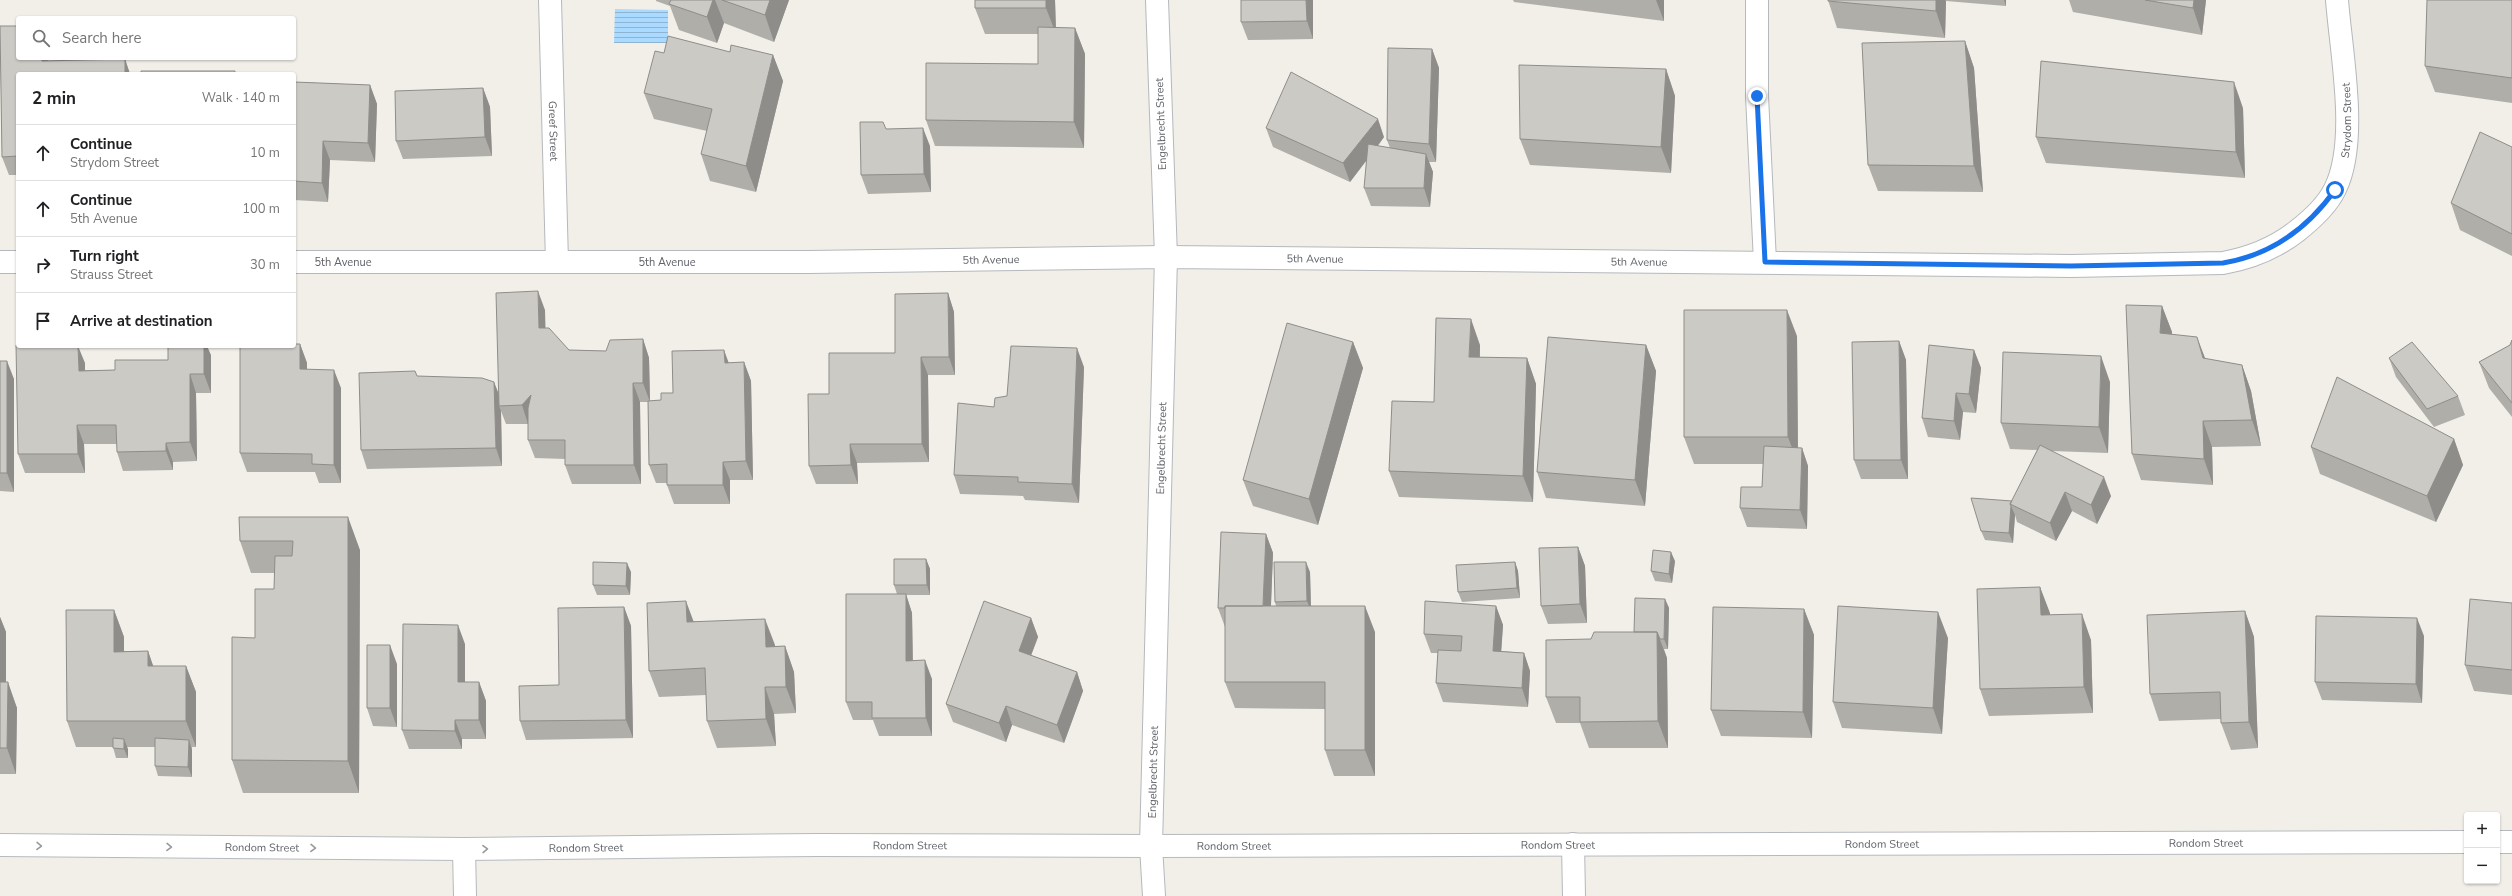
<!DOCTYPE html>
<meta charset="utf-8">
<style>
:root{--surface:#fff;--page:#f2f2f2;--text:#202124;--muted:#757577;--line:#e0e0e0}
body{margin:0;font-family:"Nunito Sans",sans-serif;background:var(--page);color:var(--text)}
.controls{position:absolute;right:12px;bottom:12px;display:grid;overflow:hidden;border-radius:4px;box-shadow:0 1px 3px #0004}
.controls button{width:36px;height:36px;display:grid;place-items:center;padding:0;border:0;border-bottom:1px solid var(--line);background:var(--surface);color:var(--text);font:20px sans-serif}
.stop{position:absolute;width:12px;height:12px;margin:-9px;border:3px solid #1a73e8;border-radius:50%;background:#fff}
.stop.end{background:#1a73e8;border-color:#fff;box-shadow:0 1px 4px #0008}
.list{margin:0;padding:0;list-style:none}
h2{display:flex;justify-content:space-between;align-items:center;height:52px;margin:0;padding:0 16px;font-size:17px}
h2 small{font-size:13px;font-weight:400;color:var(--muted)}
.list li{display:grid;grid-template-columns:26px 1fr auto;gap:12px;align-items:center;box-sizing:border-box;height:56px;padding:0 16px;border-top:1px solid var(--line)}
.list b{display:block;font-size:15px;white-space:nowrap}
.list p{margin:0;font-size:13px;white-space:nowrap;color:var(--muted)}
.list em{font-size:13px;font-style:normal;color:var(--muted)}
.icon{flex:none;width:22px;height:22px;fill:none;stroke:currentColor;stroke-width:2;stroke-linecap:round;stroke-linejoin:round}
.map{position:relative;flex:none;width:2512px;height:896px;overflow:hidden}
.search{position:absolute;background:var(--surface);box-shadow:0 1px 3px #0004;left:16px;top:16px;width:280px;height:44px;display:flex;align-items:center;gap:10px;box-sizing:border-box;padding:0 14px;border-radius:4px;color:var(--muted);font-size:15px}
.panel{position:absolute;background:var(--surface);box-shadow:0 1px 3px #0004;left:16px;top:72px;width:280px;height:276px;border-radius:4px}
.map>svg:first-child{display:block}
</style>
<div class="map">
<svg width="2512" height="896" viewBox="0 0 2512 896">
<defs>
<pattern id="water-rules" width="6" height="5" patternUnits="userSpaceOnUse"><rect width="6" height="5" fill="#aadaff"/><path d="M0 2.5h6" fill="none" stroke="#8eb4d2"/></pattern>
</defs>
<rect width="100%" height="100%" fill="#f1efe8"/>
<path fill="url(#water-rules)" d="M615 9 668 10V43H614Z"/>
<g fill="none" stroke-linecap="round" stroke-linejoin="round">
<defs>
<g id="street">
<path id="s1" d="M550 0 557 262"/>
<path d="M1757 0V96L1765 262"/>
<path d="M0 262H18"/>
<path id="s2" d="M294 262H809L1166 257 2071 266 2223 263C2251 258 2274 249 2297 231 2311 220 2327 206 2335 189 2359 141 2341 53 2337 0"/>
<path d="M1573 844 1574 896"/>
<path d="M464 849 465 896"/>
<path id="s3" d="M1154 896 1151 846 1166 257 1157 0"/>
</g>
<g id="secondary">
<path d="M2497 842H2512"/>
<path id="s4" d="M0 845 464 849 817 845 1151 846 2467 842"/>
</g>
</defs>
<use href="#street" stroke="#b5b8bc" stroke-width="24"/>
<use href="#secondary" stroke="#b6babf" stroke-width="24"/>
<use href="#street" stroke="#fff" stroke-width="22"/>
<use href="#secondary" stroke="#fff" stroke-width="22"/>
</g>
<path fill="#afaea9" d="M656 0H789L774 42 724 23 717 43 679 30 670 6 656 1Z
M1055 0 1056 28H1075L1085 54 1084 148 935 146 926 120 1038 64V34H985L975 8Z
M1313 0V39L1248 40 1241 22Z
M1513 0H1664V21L1514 2Z
M1828 0H2006V6L1946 1 1945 38 1837 28Z
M2069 0H2206L2202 35 2073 12Z
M2512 0V103L2435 92 2425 66Z
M0 26H18V58H48V61L125 59 130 74H18V175H9L2 157Z
M1965 41 1974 68 1983 192 1878 191 1868 165Z
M1432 49 1439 68 1436 162H1429L1433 172 1430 207 1371 206 1364 188 1367 160 1350 182 1273 147 1266 128 1384 137 1378 146 1390 148 1387 140Z
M730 52 773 55 783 81 756 192 710 181 701 154 707 131 654 119 644 93 664 53Z
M1666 69 1675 96 1671 173 1530 165 1520 139Z
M294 82 370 85 377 104 375 162 330 160 328 202 294 200Z
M483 88 490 107 492 156 403 159 396 141Z
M2243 108 2245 178 2046 163 2036 137Z
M886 129 930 146 931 192 868 194 861 175Z
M2512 147V256L2460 230 2451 203Z
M948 293 954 312 955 375H928L929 462 857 463 858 484H816L809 466 829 394 895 353Z
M2162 306 2172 332V334L2206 359 2242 365 2251 391 2261 446 2212 447 2213 485 2141 480 2132 454Z
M545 310V328L569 350 606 351 643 339 649 358 650 401 661 400 673 393 724 350 728 363 744 362 751 381 753 480H730V504H674L667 485V483H656L649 465 648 402H640L641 484H572L565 465V459L535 458 528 440V424H506L501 411 502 466 367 469 361 450 417 376 494 382 499 395Z
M1797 336 1798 448H1802L1808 466 1807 529 1747 527 1740 508 1762 487 1763 464H1694L1684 437Z
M2512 340V417L2489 388 2479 362 2510 345Z
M1899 341 1906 360 1908 479H1861L1854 460Z
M1353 342 1363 368 1318 525 1253 506 1243 480Z
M300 344 307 363V369L341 388V483H319L315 472H247L240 453Z
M1480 345V357L1527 358 1536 384 1533 502 1399 497 1389 471 1434 402Z
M1646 345 1656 371 1645 506 1546 498 1537 472Z
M1974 350 1981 368 1976 413 1963 412 1960 440 1928 437 1922 418Z
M211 355V393H196L197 461 173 462V470L123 471 117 452V444H84L85 473H25L18 454 85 363V370H115L168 360Z
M2389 358 2458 396 2465 415 2434 427 2396 377Z
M0 361 14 379V492L0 491Z
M1084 367 1079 503 1025 500 1023 496 960 494 954 475 994 407 1007 396Z
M2110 382 2108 453 2052 451 2111 496 2097 524 2072 511 2056 541 2017 522 2015 515 2013 543 1985 540 1981 531 2012 501 2037 450 2010 449 2001 423Z
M2454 439 2463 465 2436 522 2320 474 2311 447Z
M239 517 360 550 359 793H243L232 760 255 638 274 589 275 573H251L240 541Z
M1266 534 1273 553 1271 606H1276L1275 602 1310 572 1311 606 1375 632V776H1334L1325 750V709L1235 708 1225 682V627L1218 608Z
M1578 547 1585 566 1587 623 1548 624 1541 606Z
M926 559 930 569V595H906L912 613 913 661 932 679V736H879L873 720H853L846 702 897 594 894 585Z
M1675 561 1672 583 1655 581 1651 571Z
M1515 562 1518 571 1520 598 1462 602 1458 592Z
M631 572 630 595H597L593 585Z
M2040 587 2050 615 2091 640 2093 713 1989 716 1980 689Z
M1665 599 1669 608 1668 649H1664L1667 658 1668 748H1589L1580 723H1556L1546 697 1591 639 1634 632Z
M2512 603V695L2474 691 2465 665Z
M1496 606 1503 625 1501 651 1524 653 1530 671 1528 707 1443 702 1436 683 1438 653H1431L1424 634Z
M624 607 631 626 633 738 526 740 520 721 559 685Z
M1804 609 1814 635 1812 738 1721 736 1711 710Z
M114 610 124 637V651H148L153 666H186L196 692V747H192V777L158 776 155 766V747H127L128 758H116L113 747H76L67 721Z
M2245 611 2254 637 2258 748 2231 750 2221 723V719L2159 721 2150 694Z
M0 617 6 632V682L17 708 16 774H0Z
M1031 618 1038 637 1031 655 1077 672 1083 691 1064 743 1012 725 1006 742 953 722 946 704Z
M694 621 775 645V646H785L794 672 796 713 774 714 776 746 717 748 707 721 706 695 659 697 649 671Z
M2424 636 2422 703 2322 700 2315 682Z
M1948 638 1942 734 1842 728 1833 702Z
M465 644V682H479L486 701V739H462V749H409L402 730Z
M397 664V727L373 726 367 708Z"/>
<path fill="#8f8d8a" d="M713 0H715L724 23 717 43 707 17Z
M770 0H789L774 42 765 15Z
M1046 0H1055L1056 34 1046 8Z
M1306 0H1313V39L1307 21Z
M1656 0H1664V21Z
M1936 0H1945L1946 1 1945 38 1936 11Z
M2004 0H2006V6Z
M2194 0H2206L2202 35 2193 8Z
M1075 28 1085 54 1084 148 1074 122Z
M1965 41 1974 68 1983 192 1974 166Z
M1432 49 1439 68 1436 162 1429 144Z
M773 55 783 81 756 192 746 166Z
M42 58H48L49 74 42 61Z
M125 59 130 74H125Z
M1666 69 1675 96 1671 173 1661 147Z
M2234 82 2243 108 2245 178 2236 152Z
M370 85 377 104 375 162 368 143Z
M483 88 490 107 492 156 485 137Z
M1378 119 1384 137 1350 182 1343 163Z
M923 128 930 146 931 192 924 174Z
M323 141 330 160 328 202 322 183Z
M1426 154 1433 172 1430 207 1424 188Z
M538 291 545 310 546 347 539 328Z
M948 293 954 312 955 375 949 357Z
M2162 306 2172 332 2170 359 2160 333Z
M1787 310 1797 336 1798 464 1788 437Z
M1471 319 1480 345 1479 383 1469 357Z
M2197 337 2207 363 2203 358Z
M643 339 649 358 650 402 643 383Z
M1899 341 1906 360 1908 479 1901 460Z
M1353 342 1363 368 1318 525 1309 499Z
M300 344 307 363V388L300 369Z
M1646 345 1656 371 1645 506 1635 480Z
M78 346 85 363V389L79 371Z
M204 346H207L211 355V393L204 374Z
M1077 348 1084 367 1079 503 1072 484Z
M724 350 731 369 725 363Z
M1974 350 1981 368 1976 413 1969 394Z
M2101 356 2110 382 2108 453 2099 427Z
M921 357 928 375 929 462 922 444Z
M1527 358 1536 384 1533 502 1523 476Z
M7 361 14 379V492L7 473Z
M744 362 751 381 753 480 746 461Z
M2242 365 2251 391 2261 446 2252 420Z
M334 370 341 388V483L334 465Z
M190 374 196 393 197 461 190 442Z
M494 382 501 400 499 406 501 411 502 466 496 448Z
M633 383 640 402 641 484 634 465Z
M1956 393 1963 412 1960 440 1954 421Z
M531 395 528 424 522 405Z
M2203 421 2212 447 2213 485 2204 459Z
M77 425 84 444 85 473 78 454Z
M2454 439 2463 465 2436 522 2427 496Z
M166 443 173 462V470L166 451Z
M850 444 857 463 858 484 851 465Z
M1802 448 1808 466 1807 529 1800 510Z
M723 462 730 480V504L723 485Z
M2104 477 2111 496 2097 524 2091 505Z
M2065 492 2072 511 2056 541 2050 523Z
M2011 506 2015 515 2013 543 2009 533Z
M348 517 360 550 359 793 348 761Z
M1266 534 1273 553 1270 628 1263 610Z
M1578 547 1585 566 1587 623 1580 604Z
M1671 552 1675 561 1672 583 1669 574Z
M926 559 930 569V595L927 585Z
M1306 562 1310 572 1311 611 1307 601Z
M1515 562 1518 571 1520 598 1517 588Z
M627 563 631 572 630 595 626 586Z
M2040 587 2050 613V641L2041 615Z
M906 594 912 613 913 679 906 661Z
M1665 599 1669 608 1668 649 1664 639Z
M686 601 696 628 687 622Z
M1365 606 1375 632V776L1365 750Z
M1496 606 1503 625 1500 670 1493 651Z
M624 607 631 626 633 738 626 720Z
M1804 609 1814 635 1812 738 1803 712Z
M114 610 124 637V678L114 652Z
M2245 611 2254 637 2258 748 2249 722Z
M1938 612 1948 638 1942 734 1933 708Z
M2082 614 2091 640 2093 713 2084 687Z
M0 617 6 632V708L0 692Z
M1031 618 1038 637 1026 669 1019 651Z
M2417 618 2424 636 2422 703 2416 684Z
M765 619 775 645 776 673 766 647Z
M458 625 465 644V700L458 682Z
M1657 632 1667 658 1668 748 1658 721Z
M390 645 397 664V727L390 708Z
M785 646 794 672 796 713 786 687Z
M148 651 157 677 148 666Z
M1524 653 1530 671 1528 707 1522 688Z
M925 660 932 679V736L926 718Z
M186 666 196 692V747L186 721Z
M1077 672 1083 691 1064 743 1057 725Z
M8 682 17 708 16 774 7 748Z
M479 682 486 701V739L479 720Z
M765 687 774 714 776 746 766 719Z
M1006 706 1012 725 1006 742 999 723Z
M455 720 462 739V749L455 731Z
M124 739 128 749V758L124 749Z
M189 740 192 750V777L188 767Z"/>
<path fill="#cccac5" stroke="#8f8d8a" d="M671 0H713L707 17 669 4Z
M722 0H770L765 15Z
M975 0H1046V8H975Z
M1241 0H1306L1307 21 1241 22Z
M1828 0H1936V11L1828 1Z
M2145 0H2194L2193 8Z
M2427 0H2512V78L2425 66Z
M0 26H18V58H42V61L125 59V74H18V156L2 157Z
M1038 27 1075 28 1074 122 926 120V63L1038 64Z
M668 36 730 52 731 45 773 55 746 166 701 154 712 109 644 93 655 51 664 53Z
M1965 41 1974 166 1868 165 1862 43Z
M1388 48 1432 49 1429 144 1387 140Z
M2041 61 2234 82 2236 152 2036 137Z
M1519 65 1666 69 1661 147 1520 139Z
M141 71H235V74H141Z
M1291 72 1378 119 1343 163 1266 128Z
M294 82 370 85 368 143 323 141 322 183 294 181Z
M483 88 485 137 396 141 395 91Z
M860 122H883L886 129 923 128 924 174 861 175Z
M2480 132 2512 147V234L2451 203Z
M1368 144 1426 154 1424 188H1364Z
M538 291 539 328H549L569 350 606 351 610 340 643 339V383H633L634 465H565V440H528V408L531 395 522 405 499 406 496 293Z
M948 293 949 357H921L922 444H850L851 465 809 466 808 394H829V353H895V294Z
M2126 305 2162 306 2160 333 2197 337 2203 358 2242 365 2252 420 2203 421 2204 459 2132 454Z
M1684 310H1787L1788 437H1684Z
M1436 318 1471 319 1469 357 1527 358 1523 476 1389 471 1392 401 1434 402Z
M1287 323 1353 342 1309 499 1243 480Z
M1548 337 1646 345 1635 480 1537 472Z
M2512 340V403L2479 362 2510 345Z
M1899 341 1901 460H1854L1852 342Z
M2412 342 2458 396 2427 409 2389 358Z
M294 344H300V369L334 370V465L312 464V454L240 453V346H294Z
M16 345H18V346H78L79 371 115 370V360H168V346H204V374H190V442L166 443V451L117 452 116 425H77L78 454H18Z
M1929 345 1974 350 1969 394 1956 393 1954 421 1922 418Z
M1011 346 1077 348 1072 484 1018 482V477L954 475 958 403 994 407 995 398 1007 396Z
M724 350 725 363 744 362 746 461 723 462V485H667V464L649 465 648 401 661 400V393H673L672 351Z
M2003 352 2101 356 2099 427 2001 423Z
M0 361H7V473H0Z
M415 371 417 376 482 378 494 382 496 448 361 450 359 373Z
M2337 377 2454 439 2427 496 2311 447Z
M2040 445 2104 477 2091 505 2065 492 2050 523 2010 504Z
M1764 446 1802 448 1800 510 1740 508 1741 487H1762Z
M1971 498 2012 501 2010 504 2011 506 2009 533 1981 531Z
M239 517H348V761L232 760V637L255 638V589H274L275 556H292L293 541H240Z
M1221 532 1266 534 1263 606H1225V608H1218Z
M1578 547 1580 604 1541 606 1539 548Z
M1653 550 1671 552 1669 574 1651 571Z
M894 559H926L927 585H894Z
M593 562 627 563 626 586 593 585Z
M1274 562H1306L1307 601 1275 602Z
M1515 562 1517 588 1458 592 1456 565Z
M2040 587 2041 615 2082 614 2084 687 1980 689 1977 589Z
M846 594H906V661L925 660 926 718H872V702H846Z
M1635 598 1665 599 1664 639H1660L1657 632H1634Z
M2470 599 2512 603V670L2465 665Z
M686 601 687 622 765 619 766 647 785 646 786 687H765L766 719 707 721 705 668 649 671 647 603Z
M984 601 1031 618 1019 651 1077 672 1057 725 1006 706 999 723 946 704Z
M1425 601 1496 606 1493 651 1524 653 1522 688 1436 683 1438 650 1461 651 1462 636 1424 634Z
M1225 606H1365V750H1325V682H1225Z
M1838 606 1938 612 1933 708 1833 702Z
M624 607 626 720 520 721 519 686 559 685 558 608Z
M1713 607 1804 609 1803 712 1711 710Z
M66 610H114V652L148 651V666H186V721H67Z
M2245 611 2249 722 2221 723 2220 692 2150 694 2147 615Z
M2316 616 2417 618 2416 684 2315 682Z
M403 624 458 625V682H479V720H455V731L402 730Z
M1594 632H1657L1658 721 1580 722V697H1546V640L1591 639Z
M367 645H390V708H367Z
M0 682H8L7 748H0Z
M113 738 124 739V749L113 748Z
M155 738 189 740 188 767 155 766Z"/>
<defs><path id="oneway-chevron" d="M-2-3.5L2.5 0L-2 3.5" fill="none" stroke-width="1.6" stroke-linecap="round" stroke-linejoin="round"/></defs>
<g stroke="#979a9d">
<use href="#oneway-chevron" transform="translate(39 846) rotate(1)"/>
<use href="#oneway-chevron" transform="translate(169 847) rotate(1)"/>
<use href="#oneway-chevron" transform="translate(313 848) rotate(1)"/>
<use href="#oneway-chevron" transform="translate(485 849) rotate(-1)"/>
</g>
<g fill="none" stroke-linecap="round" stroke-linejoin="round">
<path stroke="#1a73e8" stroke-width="5" d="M1757 96 1765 262 2071 266 2223 263C2271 255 2307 229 2335 190"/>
</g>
<g text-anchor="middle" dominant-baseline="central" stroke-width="3" stroke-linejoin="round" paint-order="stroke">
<g font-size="11" fill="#5f6368" stroke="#fff">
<text stroke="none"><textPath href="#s2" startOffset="2138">Strydom Street</textPath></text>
<text transform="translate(1161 124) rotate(-92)">Engelbrecht Street</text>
<text stroke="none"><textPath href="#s1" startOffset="131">Greef Street</textPath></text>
<text stroke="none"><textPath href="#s2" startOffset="1021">5th Avenue</textPath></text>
<text stroke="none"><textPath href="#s2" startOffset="697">5th Avenue</textPath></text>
<text stroke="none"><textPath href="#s2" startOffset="1345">5th Avenue</textPath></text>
<text stroke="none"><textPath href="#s2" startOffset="49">5th Avenue</textPath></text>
<text stroke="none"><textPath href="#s2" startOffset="373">5th Avenue</textPath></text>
<text stroke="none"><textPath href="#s3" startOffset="448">Engelbrecht Street</textPath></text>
<text stroke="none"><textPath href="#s3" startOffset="124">Engelbrecht Street</textPath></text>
<text stroke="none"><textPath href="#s4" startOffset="2206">Rondom Street</textPath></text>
<text stroke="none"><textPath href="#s4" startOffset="1882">Rondom Street</textPath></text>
<text stroke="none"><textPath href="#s4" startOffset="1558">Rondom Street</textPath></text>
<text stroke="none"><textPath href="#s4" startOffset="910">Rondom Street</textPath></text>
<text stroke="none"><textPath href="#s4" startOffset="1234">Rondom Street</textPath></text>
<text stroke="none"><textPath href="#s4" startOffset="262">Rondom Street</textPath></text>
<text stroke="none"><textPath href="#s4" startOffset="586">Rondom Street</textPath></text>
</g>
</g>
</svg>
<div class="controls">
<button>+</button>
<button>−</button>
</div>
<div class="stop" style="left:2335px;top:190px"></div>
<div class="stop end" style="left:1757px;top:96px"></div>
<div class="search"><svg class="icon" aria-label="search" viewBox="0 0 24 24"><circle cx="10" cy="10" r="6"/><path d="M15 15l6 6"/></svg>Search here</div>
<section class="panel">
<h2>2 min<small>Walk · 140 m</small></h2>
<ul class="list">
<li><svg class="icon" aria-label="ahead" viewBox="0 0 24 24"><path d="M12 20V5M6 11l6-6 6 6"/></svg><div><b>Continue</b><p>Strydom Street</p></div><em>10 m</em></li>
<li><svg class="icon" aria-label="ahead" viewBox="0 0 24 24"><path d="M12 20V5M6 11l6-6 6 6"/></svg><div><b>Continue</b><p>5th Avenue</p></div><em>100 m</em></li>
<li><svg class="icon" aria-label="right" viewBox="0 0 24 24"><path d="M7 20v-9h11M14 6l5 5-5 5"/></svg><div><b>Turn right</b><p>Strauss Street</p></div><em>30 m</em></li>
<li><svg class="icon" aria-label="arrive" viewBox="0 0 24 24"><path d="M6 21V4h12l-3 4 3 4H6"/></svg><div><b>Arrive at destination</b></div></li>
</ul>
</section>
</div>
